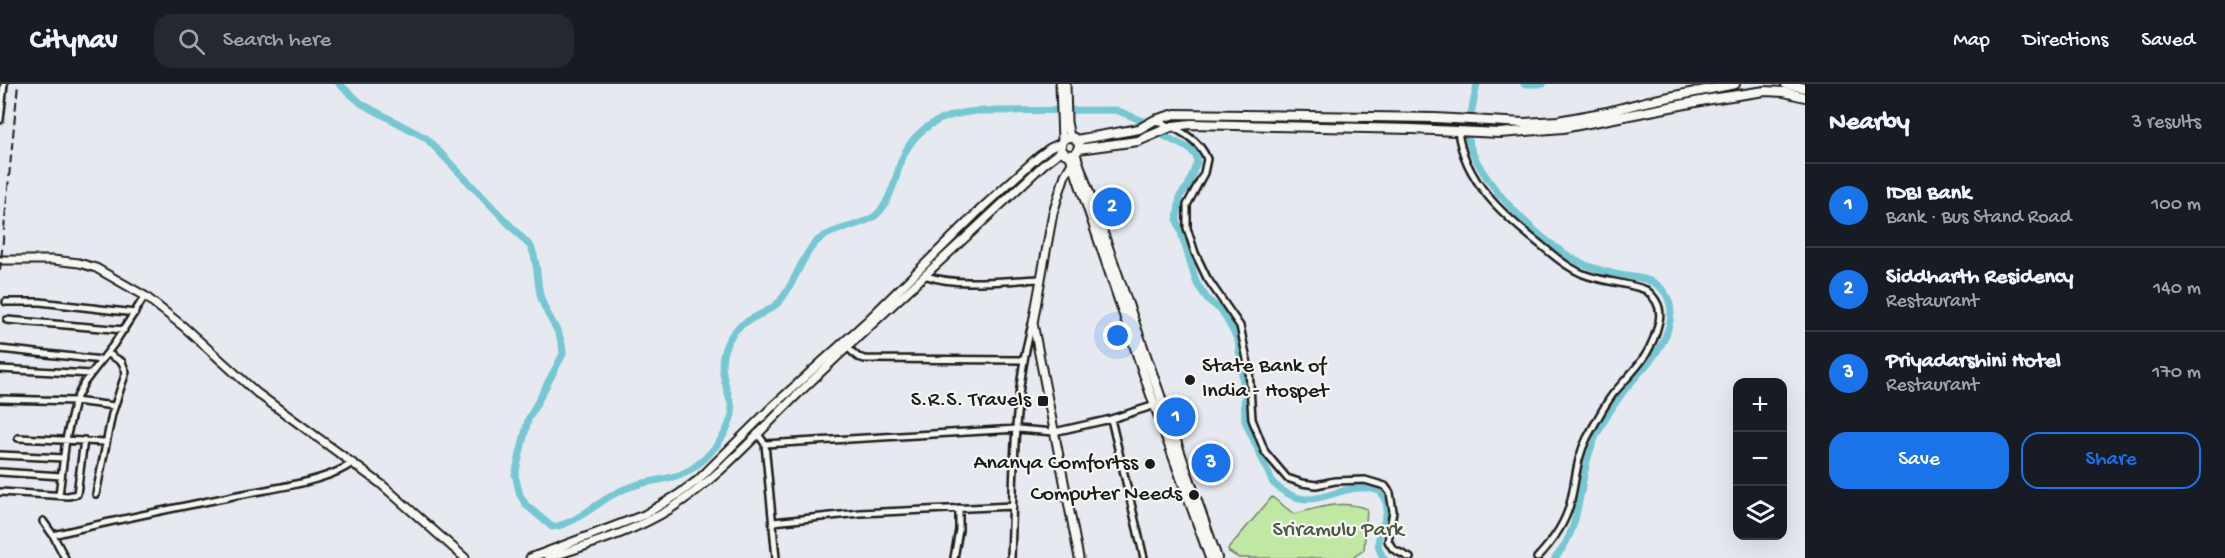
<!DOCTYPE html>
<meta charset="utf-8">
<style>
:root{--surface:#171b24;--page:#242831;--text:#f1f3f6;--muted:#9ea1a6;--line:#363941;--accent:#1a73e8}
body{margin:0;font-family:"Gochi Hand",sans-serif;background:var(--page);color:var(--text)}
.controls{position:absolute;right:18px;bottom:18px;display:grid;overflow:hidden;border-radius:12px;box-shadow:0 6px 24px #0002}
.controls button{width:54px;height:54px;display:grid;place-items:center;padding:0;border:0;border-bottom:2px solid var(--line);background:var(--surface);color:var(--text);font:30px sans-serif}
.you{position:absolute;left:1118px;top:252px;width:21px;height:21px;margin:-15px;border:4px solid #fff;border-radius:50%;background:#1a73e8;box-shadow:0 0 0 9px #1a73e833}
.badge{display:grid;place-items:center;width:39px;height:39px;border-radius:50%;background:var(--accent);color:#fff;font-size:20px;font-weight:700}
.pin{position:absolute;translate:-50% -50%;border:3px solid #fff;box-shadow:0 2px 6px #0006}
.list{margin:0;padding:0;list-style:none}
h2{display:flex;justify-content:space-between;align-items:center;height:78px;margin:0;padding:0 24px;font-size:26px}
h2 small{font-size:20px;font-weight:400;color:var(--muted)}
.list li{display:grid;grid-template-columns:39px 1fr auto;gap:18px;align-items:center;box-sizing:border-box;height:84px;padding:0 24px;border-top:2px solid var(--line)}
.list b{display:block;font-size:22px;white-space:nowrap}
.list p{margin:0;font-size:20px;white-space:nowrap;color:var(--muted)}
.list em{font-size:20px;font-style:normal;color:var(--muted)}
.actions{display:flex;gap:12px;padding:18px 24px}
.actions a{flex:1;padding:14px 0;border:2px solid var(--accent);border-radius:18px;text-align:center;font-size:21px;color:var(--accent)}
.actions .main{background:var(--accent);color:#fff}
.icon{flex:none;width:33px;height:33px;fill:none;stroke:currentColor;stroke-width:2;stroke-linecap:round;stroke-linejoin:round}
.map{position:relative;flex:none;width:1805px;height:474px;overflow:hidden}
header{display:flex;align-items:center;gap:36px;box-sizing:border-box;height:84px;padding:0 30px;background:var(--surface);border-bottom:2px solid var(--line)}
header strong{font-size:28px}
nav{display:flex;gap:33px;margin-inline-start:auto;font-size:21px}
.search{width:420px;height:54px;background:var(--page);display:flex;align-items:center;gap:15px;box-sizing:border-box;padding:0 21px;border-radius:18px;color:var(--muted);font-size:22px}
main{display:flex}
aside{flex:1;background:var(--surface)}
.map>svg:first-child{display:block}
</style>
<header>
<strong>Citynav</strong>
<div class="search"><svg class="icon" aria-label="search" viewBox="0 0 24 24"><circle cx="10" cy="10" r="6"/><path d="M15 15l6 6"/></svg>Search here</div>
<nav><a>Map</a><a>Directions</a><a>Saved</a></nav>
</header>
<main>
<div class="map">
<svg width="1805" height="474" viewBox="0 0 1805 474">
<rect width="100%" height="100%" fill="#e6eaf0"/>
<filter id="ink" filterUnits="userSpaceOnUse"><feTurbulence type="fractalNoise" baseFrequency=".0167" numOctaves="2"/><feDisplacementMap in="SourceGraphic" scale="12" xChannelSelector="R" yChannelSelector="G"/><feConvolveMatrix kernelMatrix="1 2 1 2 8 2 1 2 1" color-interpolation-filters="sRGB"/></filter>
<g filter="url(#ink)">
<path fill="#c1e8a3" stroke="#6e8260" stroke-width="1.5" d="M1272 413 1294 430C1319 424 1342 415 1367 425L1364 466 1352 474H1239L1229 468 1228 465Z"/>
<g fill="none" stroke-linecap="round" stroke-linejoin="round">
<path stroke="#77c7d2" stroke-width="7" d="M339 0 362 20 426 54 531 163C539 180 536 197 541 214 547 235 563 247 563 270L528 336 515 391 520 411 526 421 552 443C576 440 595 420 616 409 634 399 653 398 672 393 699 387 726 357 732 330 733 323 731 319 729 313 721 288 717 270 734 248 745 234 766 231 779 218 795 201 803 166 821 154 836 143 860 143 875 132 884 125 888 115 892 105 896 97 897 88 900 80 913 43 942 30 977 27L1116 26 1148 39 1166 53 1190 65 1196 72 1197 78 1188 102 1180 112 1177 136 1197 200 1208 216 1222 227 1238 256 1244 307 1245 337 1273 399C1315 438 1338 392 1380 407 1401 433 1365 450 1384 474
M1524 0H1543
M1470 35 1477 0
M1468 53C1474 95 1547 166 1586 181 1594 184 1603 187 1612 189 1625 193 1644 192 1656 200 1671 210 1674 228 1668 245 1660 272 1637 289 1621 311 1612 323 1604 337 1597 350 1577 388 1585 442 1555 474"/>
<defs>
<path id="minor" d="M0 36 4 0
M1156 37C1175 43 1200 55 1207 75L1204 89 1187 121V144L1195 169 1207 194 1240 242 1249 285 1252 335 1265 368 1287 394 1302 399 1316 401 1335 397 1365 396 1385 402 1390 409 1393 427 1388 457 1393 465 1410 474
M1458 47C1464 97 1504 132 1541 161 1554 172 1567 183 1583 190 1603 198 1625 198 1646 206 1656 214 1662 224 1659 237 1651 273 1635 284 1613 310 1603 323 1595 340 1587 354 1576 375 1576 397 1570 420 1565 440 1551 459 1537 474
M927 192C959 203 1005 196 1040 195
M6 218H40L135 229
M7 236 124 246
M848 264 858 273 865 275 1024 276
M0 265 102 276
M0 285 91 290
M0 315 75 317 114 322
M1111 335 1144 474
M757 349 765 360 776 474
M18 354 105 358
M765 360 1017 345 1054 348 1111 335 1162 319
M0 371 64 374
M0 388 61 392
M0 408 68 412 77 410 84 356
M96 410 112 330 126 288 122 278 107 269
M59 411 66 355 75 317 84 299 114 260 145 212
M43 437 53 451C114 436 176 424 238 411 269 405 327 398 352 379
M773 438 860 429 1013 422
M53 451 65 474
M954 474 959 446V424
M1011 474C1014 397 1012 315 1032 240"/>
<path id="tertiary" d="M1060 0 1062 57
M1066 0 1067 38 1070 53
M1072 79 1065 91 1053 129 1033 239 1079 474
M0 176H53L79 179 96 184 145 212 184 243 257 309 381 400 465 474
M530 474 644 431 679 410 698 396 775 320 869 235 985 121 1038 73 1050 64 1061 59
M548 474C590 460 633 448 670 425 720 394 760 346 802 306 882 230 964 156 1044 80L1062 66"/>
<path id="secondary" d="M1786 0 1805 4
M1061 62a9 9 0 1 1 18 0a9 9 0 1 1-18 0Z
M1076 56 1139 45 1155 36 1175 30 1435 34 1524 39 1558 37 1607 28 1645 18 1735 0
M1078 65 1138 57 1173 42 1191 40 1412 45 1500 49 1563 44 1711 15 1765 7 1784 8 1805 13
M1075 69 1217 474
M1070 71 1151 311 1210 474"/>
</defs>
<use href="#minor" stroke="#1c1c1c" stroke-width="10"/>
<use href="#tertiary" stroke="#1c1c1c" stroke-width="11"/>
<use href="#secondary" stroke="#1c1c1c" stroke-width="12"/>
<use href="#minor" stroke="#f6f6f2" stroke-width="5"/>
<use href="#tertiary" stroke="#f6f6f2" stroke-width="7"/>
<use href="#secondary" stroke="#f6f6f2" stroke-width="8"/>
<path stroke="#1c1c1c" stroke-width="2" stroke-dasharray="9 4.5" stroke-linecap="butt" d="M0 187 18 0"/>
</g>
</g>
<g fill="#1c1c1c" stroke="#f6f6f2" stroke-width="2">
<circle cx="1190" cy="296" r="6"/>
<rect x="1037" y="311" width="12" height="12" rx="3"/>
<circle cx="1150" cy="380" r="6"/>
<circle cx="1194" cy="411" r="6"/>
</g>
<g text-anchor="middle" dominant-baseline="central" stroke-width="4.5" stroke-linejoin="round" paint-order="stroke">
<g font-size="22" fill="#1c1c1c" stroke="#f6f6f2" text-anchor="end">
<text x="1202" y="283" text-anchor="start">State Bank of<tspan x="1202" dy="25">India - Hospet</tspan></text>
<text x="1031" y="317">S.R.S. Travels</text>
<text x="1138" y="380">Ananya Comfortss</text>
<text x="1182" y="411">Computer Needs</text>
</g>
<g font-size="22" fill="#4e5944" stroke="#f6f6f2">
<text x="1338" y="447">Sriramulu Park</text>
</g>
</g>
</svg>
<div class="controls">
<button>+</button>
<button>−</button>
<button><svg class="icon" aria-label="layers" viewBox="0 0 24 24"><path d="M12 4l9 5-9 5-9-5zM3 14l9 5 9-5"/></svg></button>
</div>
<div class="you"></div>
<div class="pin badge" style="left:1176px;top:333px">1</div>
<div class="pin badge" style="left:1112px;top:123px">2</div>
<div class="pin badge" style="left:1211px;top:379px">3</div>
</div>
<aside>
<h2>Nearby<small>3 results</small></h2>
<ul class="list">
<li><span class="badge">1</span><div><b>IDBI Bank</b><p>Bank · Bus Stand Road</p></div><em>100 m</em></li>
<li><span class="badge">2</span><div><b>Siddharth Residency</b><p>Restaurant</p></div><em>140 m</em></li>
<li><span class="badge">3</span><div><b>Priyadarshini Hotel</b><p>Restaurant</p></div><em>170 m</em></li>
</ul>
<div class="actions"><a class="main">Save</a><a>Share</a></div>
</aside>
</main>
